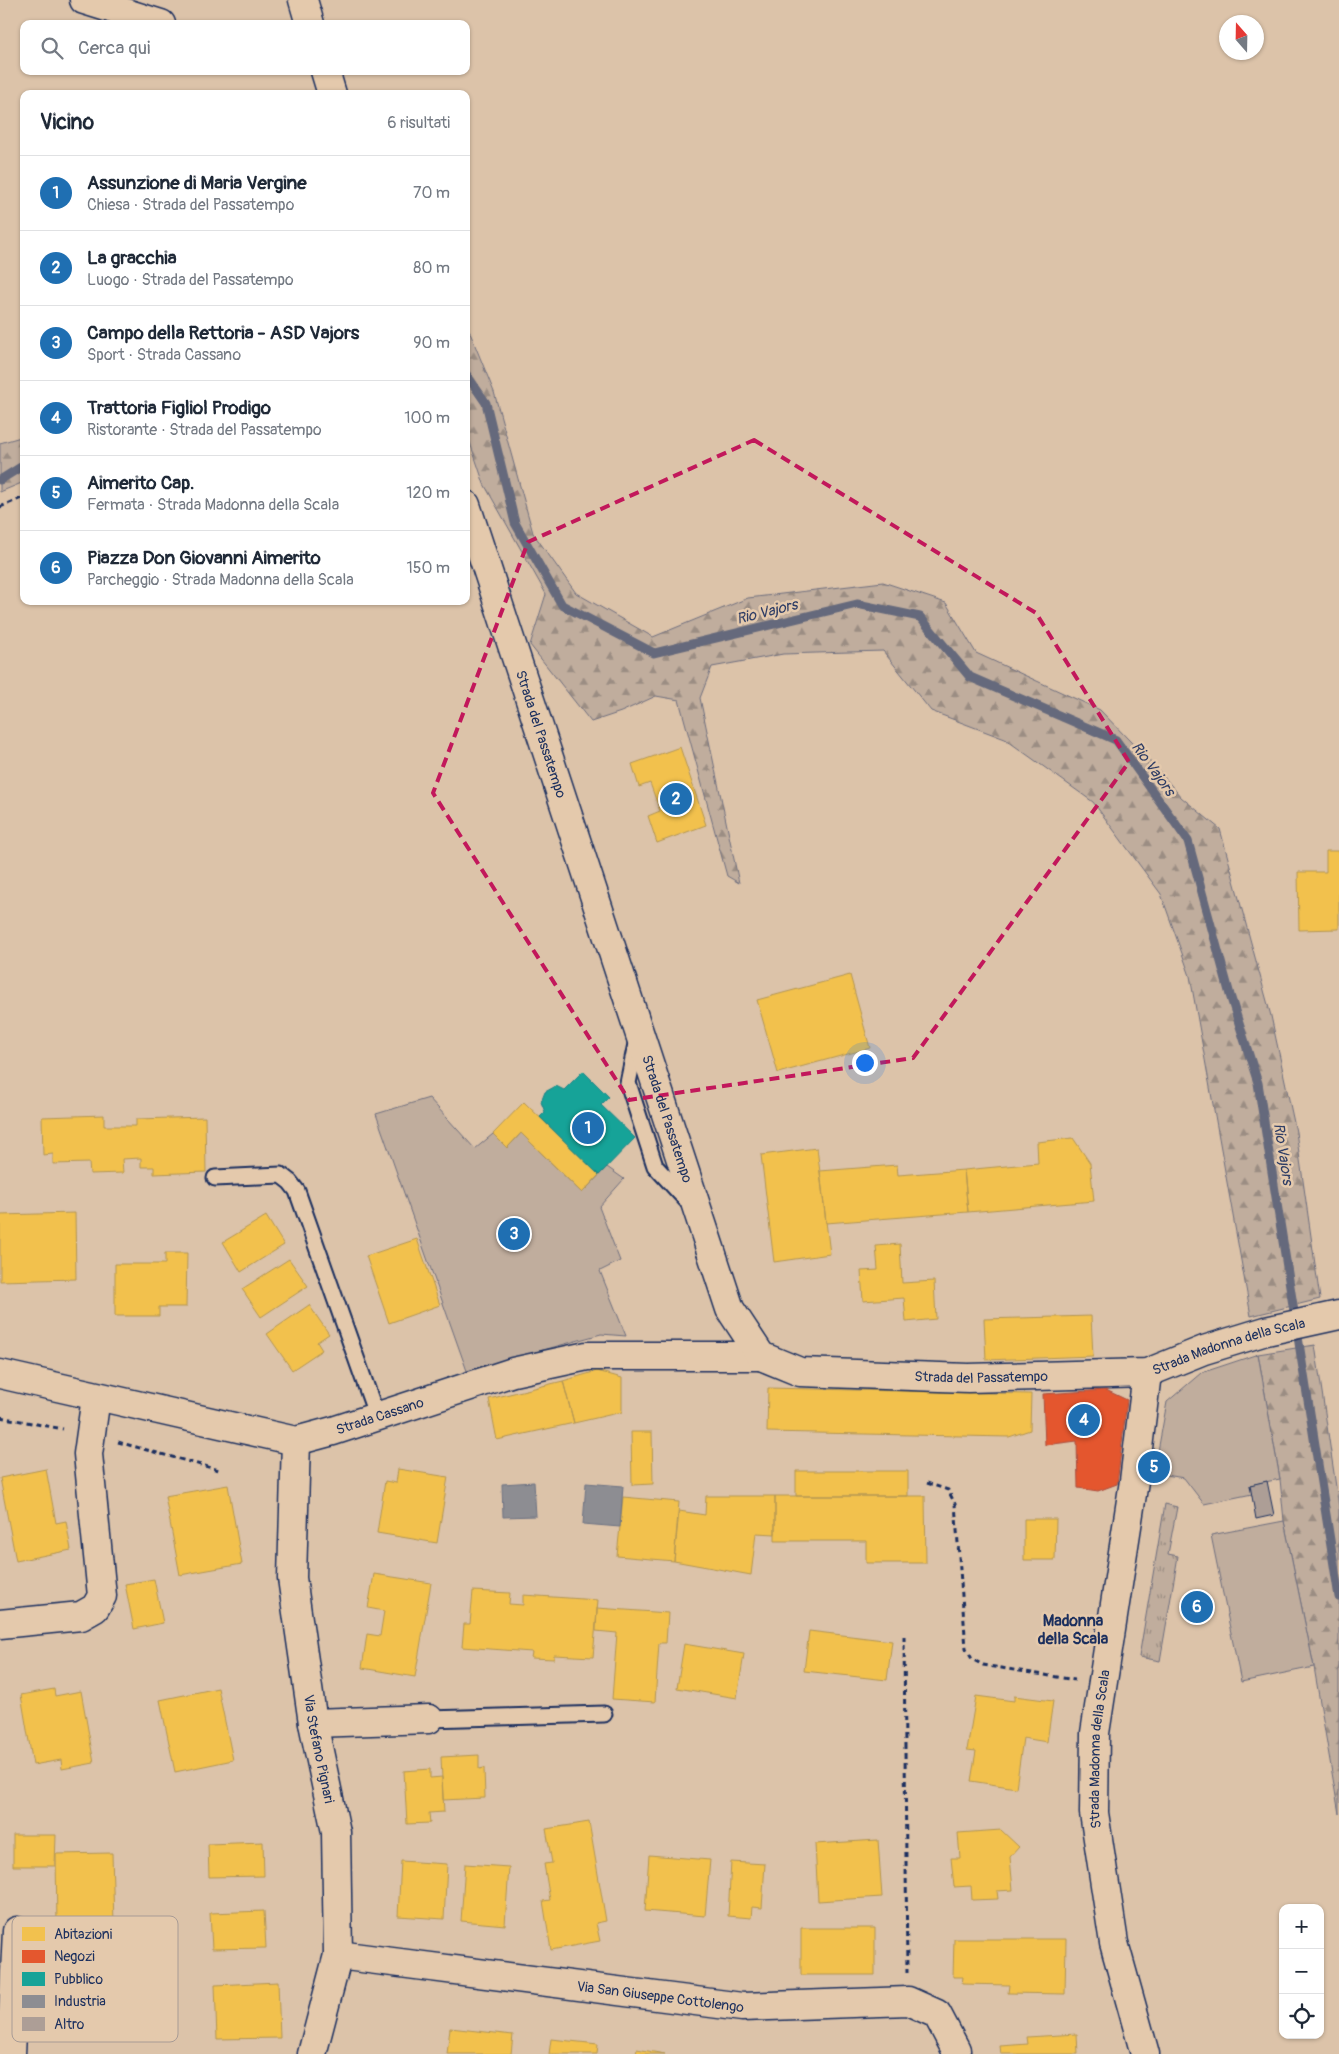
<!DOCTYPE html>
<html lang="it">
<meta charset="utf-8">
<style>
:root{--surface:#fff;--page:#f2f2f3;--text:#1f2937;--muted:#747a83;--line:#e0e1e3;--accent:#1f6fb2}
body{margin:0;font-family:Pangolin,sans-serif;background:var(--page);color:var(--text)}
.controls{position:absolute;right:15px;bottom:15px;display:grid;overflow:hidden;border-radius:10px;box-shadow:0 1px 4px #0004}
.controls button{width:45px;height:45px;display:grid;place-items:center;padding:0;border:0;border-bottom:1px solid var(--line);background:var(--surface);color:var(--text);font:25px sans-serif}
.compass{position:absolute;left:1219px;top:15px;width:45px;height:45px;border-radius:50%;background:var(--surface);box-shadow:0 1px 4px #0004;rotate:340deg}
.you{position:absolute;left:864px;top:1062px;width:18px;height:18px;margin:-12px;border:4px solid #fff;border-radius:50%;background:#1a73e8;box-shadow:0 0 0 8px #1a73e833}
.badge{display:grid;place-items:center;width:32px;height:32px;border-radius:50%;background:var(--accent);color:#fff;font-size:16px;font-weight:700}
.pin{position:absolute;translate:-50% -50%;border:2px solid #fff;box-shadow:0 1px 5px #0006}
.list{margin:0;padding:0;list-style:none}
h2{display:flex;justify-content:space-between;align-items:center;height:65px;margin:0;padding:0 20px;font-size:21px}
h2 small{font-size:16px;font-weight:400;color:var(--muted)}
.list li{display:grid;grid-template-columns:32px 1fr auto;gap:15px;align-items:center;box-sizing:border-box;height:75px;padding:0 20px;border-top:1px solid var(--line)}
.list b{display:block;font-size:19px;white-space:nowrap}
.list p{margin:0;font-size:16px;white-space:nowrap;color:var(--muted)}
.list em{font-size:16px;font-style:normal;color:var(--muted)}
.icon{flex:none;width:28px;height:28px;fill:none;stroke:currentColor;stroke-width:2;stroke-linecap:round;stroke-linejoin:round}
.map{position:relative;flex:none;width:1339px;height:2054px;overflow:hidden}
.search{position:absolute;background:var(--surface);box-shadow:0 1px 4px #0004;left:20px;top:20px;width:450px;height:55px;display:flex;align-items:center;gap:12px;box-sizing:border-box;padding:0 18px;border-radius:10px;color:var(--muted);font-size:19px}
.panel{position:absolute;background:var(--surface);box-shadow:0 1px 4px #0004;left:20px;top:90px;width:450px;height:515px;border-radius:10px}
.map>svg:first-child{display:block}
</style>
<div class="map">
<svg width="1339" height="2054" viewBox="0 0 1339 2054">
<defs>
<pattern id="grass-tufts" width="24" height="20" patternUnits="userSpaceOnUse" patternTransform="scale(1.25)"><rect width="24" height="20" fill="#c0ad9d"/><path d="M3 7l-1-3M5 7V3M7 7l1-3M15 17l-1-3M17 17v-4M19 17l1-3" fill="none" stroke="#9b8d83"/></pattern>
<pattern id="forest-firs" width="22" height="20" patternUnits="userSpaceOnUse" patternTransform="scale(1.25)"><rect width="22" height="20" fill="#c0ad9d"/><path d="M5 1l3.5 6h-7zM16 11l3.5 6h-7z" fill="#9b8d83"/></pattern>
</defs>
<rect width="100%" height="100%" fill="#dcc3a9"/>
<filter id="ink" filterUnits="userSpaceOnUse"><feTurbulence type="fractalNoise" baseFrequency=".02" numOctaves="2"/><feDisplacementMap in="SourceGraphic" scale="10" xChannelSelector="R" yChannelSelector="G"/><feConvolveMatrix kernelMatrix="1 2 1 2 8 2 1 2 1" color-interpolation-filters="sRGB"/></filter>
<g filter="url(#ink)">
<path fill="url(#grass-tufts)" stroke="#6e6e7e" d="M1165 1504 1177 1507 1168 1554 1178 1556 1160 1661 1139 1657Z"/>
<path fill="url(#forest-firs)" stroke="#6e6e7e" d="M466 323 494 392 533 533 576 593 653 637 748 598 883 582 946 603 976 653 1100 710 1158 770 1181 797 1220 829 1271 1016 1296 1132 1320 1299 1251 1316 1190 976 1161 894 1093 802 1005 739 931 711 883 651 783 654 712 667 700 698 739 883 727 876 679 700 656 696 621 712 591 722 530 645 546 594 484 484 466 431Z
M24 436V482L0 492V443Z
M1315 1345 1339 1507V1814L1314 1667 1284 1521 1280 1479 1258 1354Z"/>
<path fill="#c0ad9d" stroke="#6e6e7e" d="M429 1098 475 1149 493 1134 507 1148 521 1133 582 1193 607 1167 624 1179 599 1207 620 1261 600 1271 626 1336 601 1334 467 1371 376 1114Z
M1258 1354 1280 1479 1250 1485 1252 1494 1204 1504 1184 1478 1154 1473 1167 1402 1201 1373Z
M1284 1521 1314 1667 1241 1682 1211 1535Z"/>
<path fill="#f2c14e" stroke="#b29553" d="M680 747 706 825 657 843 648 816 660 811 650 783 639 787 632 764Z
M1326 851H1339V929L1299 930 1298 872H1326Z
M850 975 870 1048 778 1073 757 1000Z
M524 1102 599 1175 582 1193 521 1133 507 1148 493 1134Z
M104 1115V1126H136V1119L205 1117 206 1172 154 1174V1167H141V1158L122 1159 123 1173 90 1174 89 1163 53 1164V1154L43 1155 42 1117Z
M1073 1138 1090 1163 1094 1201 968 1212 964 1170 1038 1163 1037 1142Z
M817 1148 830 1254 774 1262 761 1155Z
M897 1165 898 1175 964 1170 968 1212 826 1223 820 1171Z
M75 1213 76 1279 0 1281V1215Z
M266 1216 284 1245 241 1272 223 1242Z
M417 1239 440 1305 389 1323 366 1256Z
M900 1244 902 1283 934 1281 936 1319 906 1322 904 1298 863 1301 861 1271 878 1270 876 1246Z
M165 1253H187L186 1307H159V1316H115V1264H165Z
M289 1259 308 1286 261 1317 242 1289Z
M309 1305 329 1334 317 1342 322 1350 292 1370 267 1334Z
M1091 1316 1093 1356 986 1360 984 1319Z
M597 1371 622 1378V1412L574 1423 563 1381Z
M563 1381 574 1423 497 1440 489 1399Z
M768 1388 1031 1394 1030 1430 1009 1437 767 1432Z
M631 1432H652L653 1484 632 1485Z
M46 1469 56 1523 66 1521 71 1550 16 1561 0 1478Z
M398 1469 448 1477 437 1543 377 1533 385 1481 396 1483Z
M796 1471H908V1496H796Z
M228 1485 242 1564 180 1575 165 1496Z
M706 1496H775V1534L756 1533 751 1575 674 1561 679 1511 705 1515Z
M775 1496H925L926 1563H866V1541H775Z
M623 1497 679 1502 674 1561 617 1556Z
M1024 1519H1056L1055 1560H1024Z
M374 1574 431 1583 415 1677 362 1668 367 1634 380 1636 384 1611 368 1608Z
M154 1579 163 1623 134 1629 125 1584Z
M473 1591 510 1593 509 1604 523 1605V1595L598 1600 593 1657 554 1655V1659L531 1658 532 1652 462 1647 464 1624H470Z
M597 1608 668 1613 666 1643H659L655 1702 612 1699 617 1633 596 1631Z
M809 1631 892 1641 887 1680 804 1671Z
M684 1644 744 1654 737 1698 677 1688Z
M218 1688 233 1760 175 1772 160 1700Z
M54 1689 55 1696 81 1691 94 1763 62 1769 61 1760 33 1765 21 1695Z
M976 1696 1014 1701V1696L1053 1701 1047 1742 1023 1738 1016 1788 971 1781 976 1751 967 1750Z
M479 1755V1769L484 1768 485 1798 443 1800 441 1757Z
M430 1769V1778L442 1777 444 1812 429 1813 430 1823 407 1824 404 1771Z
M589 1822 606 1921 596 1923 600 1941 551 1950 543 1901 550 1900 544 1864 552 1863 546 1829Z
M1001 1830 1019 1847 1010 1857 1013 1890 997 1891 998 1899 972 1900 971 1886 954 1887 951 1858H960L958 1833Z
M13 1835H56L55 1866H13Z
M878 1840 882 1897 818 1901 815 1844Z
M263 1842 264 1876 209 1877 208 1844Z
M112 1853 114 1924 57 1926 56 1854Z
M649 1855 710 1860 705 1916 645 1911Z
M401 1861 447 1864 444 1919 398 1916Z
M731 1862 765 1864 762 1908 752 1907 751 1918 728 1916Z
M465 1864 509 1867 505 1925 461 1921Z
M264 1911 266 1948 212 1949 210 1913Z
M801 1928H875V1975H801Z
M954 1939H1066L1065 1994 1008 1993 1009 1985 962 1984 963 1977H953Z
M278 1982 280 2038 217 2039 215 1985Z
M450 2028 513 2035 511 2054H447Z
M1077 2034 1078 2054H1001L1000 2046 1028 2044 1027 2037Z
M551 2039 598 2044 597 2054H549Z
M637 2049 665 2054H636Z"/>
<path fill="#e4572e" stroke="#a84b3c" d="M1106 1390 1127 1400 1117 1484 1098 1491 1078 1488 1077 1441 1045 1445 1043 1394Z"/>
<path fill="#17a398" stroke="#188087" d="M583 1071 609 1097 601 1105 635 1138 599 1175 540 1117 545 1112 541 1102 545 1092 556 1086 564 1090Z"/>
<path fill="#8d8d92" stroke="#6b7182" d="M534 1482 536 1516 503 1517 502 1484Z
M586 1483 623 1486 620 1527 583 1524Z"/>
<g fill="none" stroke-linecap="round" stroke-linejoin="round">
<path stroke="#65697b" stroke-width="9" d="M466 374 486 403 515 523 562 605 654 653 857 604 920 617 970 677 1116 740 1188 841 1230 995 1258 1083 1339 1597
M0 480 24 465"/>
</g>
<path fill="#ad9e96" stroke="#1b2f5e" d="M1267 1481 1274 1515 1256 1519 1250 1485Z"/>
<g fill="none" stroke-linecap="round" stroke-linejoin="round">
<defs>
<path id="service" d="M637 1039 628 1083 655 1166 690 1204
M215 1178 281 1175 290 1182 297 1191 377 1417
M429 1719 604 1714"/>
<g id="minor">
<path d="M84 0 161 24"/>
<path id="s1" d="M0 1374 296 1441 333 1431 513 1372 587 1356H761"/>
<path id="s2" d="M296 1441 292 1578 313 1723 336 1832 338 1955 312 2054"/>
<path d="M0 1624 81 1616 95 1608 102 1596 88 1454 96 1397"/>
<path d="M313 1723 429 1719"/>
<path id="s3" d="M338 1955 742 2007 908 2001 937 2014 956 2050V2054"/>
<path d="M11 2054 17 1931"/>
</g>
<g id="tertiary">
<path d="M303 0 310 24"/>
<path d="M325 71 332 94"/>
<path id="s4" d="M466 505 730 1309 761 1356 800 1372 968 1378 1147 1373 1204 1350 1266 1331 1339 1315"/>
<path id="s5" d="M1145 2054 1114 1943 1094 1813 1095 1733 1134 1481 1147 1373"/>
</g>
</defs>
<use href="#service" stroke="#1b2f5e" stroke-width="19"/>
<use href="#minor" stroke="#1b2f5e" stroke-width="31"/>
<use href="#tertiary" stroke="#1b2f5e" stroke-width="31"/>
<path stroke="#1b2f5e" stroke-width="3" stroke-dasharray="5 4" stroke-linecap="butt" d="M0 507 24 497
M0 1417 63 1429
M118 1442 219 1470
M927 1483 948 1490 955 1504 966 1648 972 1659 983 1665 1075 1680
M904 1636 907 1973"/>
<use href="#service" stroke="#e4c9ac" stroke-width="15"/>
<use href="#minor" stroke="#e4c9ac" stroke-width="28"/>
<use href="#tertiary" stroke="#e4c9ac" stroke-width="28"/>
</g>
</g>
<path fill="none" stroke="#c2185b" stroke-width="4" stroke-dasharray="10 6" stroke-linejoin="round" d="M754 440 1036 613 1129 762 913 1058 629 1100 433 793 528 542Z"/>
<g text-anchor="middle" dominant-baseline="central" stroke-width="5" stroke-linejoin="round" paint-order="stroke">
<g font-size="14" fill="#1b2f5e" stroke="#e4c9ac">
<text stroke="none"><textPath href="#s4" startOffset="241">Strada del Passatempo</textPath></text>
<text stroke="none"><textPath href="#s4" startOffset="646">Strada del Passatempo</textPath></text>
<text stroke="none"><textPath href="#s4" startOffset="1378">Strada Madonna della Scala</textPath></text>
<text stroke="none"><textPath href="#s4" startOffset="1126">Strada del Passatempo</textPath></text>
<text stroke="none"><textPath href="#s1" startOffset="391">Strada Cassano</textPath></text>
<text stroke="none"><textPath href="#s2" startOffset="310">Via Stefano Pignari</textPath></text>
<text stroke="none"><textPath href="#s5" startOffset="311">Strada Madonna della Scala</textPath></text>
<text stroke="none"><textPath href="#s3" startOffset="325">Via San Giuseppe Cottolengo</textPath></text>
</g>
<g font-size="15" font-style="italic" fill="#2e3d65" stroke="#e4c9ac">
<text transform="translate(767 612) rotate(-14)">Rio Vajors</text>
<text transform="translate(1153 769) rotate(54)">Rio Vajors</text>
<text transform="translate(1283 1154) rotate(81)">Rio Vajors</text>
</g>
<g font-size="16" font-weight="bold" fill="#1b2f5e" stroke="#e4c9ac">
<text x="1073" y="1621">Madonna<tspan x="1073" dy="18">della Scala</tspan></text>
</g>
</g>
<rect x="12" y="1916" width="166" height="126" rx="8" fill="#e4c9ac" stroke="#a89b95" stroke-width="1"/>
<rect x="22" y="1927" width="23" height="14" fill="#f2c14e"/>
<rect x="22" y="1950" width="23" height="13" fill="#e4572e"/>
<rect x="22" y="1972" width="23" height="14" fill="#17a398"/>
<rect x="22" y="1995" width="23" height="13" fill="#8d8d92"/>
<rect x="22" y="2017" width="23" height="14" fill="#ad9e96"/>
<g font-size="14" fill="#1b2f5e">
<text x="54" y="1939">Abitazioni</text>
<text x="54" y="1961">Negozi</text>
<text x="54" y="1984">Pubblico</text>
<text x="54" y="2006">Industria</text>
<text x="54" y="2029">Altro</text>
</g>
</svg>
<div class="controls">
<button>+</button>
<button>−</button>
<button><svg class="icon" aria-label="locate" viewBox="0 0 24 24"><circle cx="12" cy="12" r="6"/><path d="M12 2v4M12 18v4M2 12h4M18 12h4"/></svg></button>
</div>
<svg class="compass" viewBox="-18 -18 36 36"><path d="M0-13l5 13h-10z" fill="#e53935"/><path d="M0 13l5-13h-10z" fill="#747a83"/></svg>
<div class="you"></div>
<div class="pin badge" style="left:588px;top:1128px">1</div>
<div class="pin badge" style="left:676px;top:799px">2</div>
<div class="pin badge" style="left:514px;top:1234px">3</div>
<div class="pin badge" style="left:1084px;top:1420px">4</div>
<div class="pin badge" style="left:1154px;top:1467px">5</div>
<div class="pin badge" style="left:1197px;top:1607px">6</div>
<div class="search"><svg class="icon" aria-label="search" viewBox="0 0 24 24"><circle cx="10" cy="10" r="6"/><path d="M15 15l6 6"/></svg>Cerca qui</div>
<section class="panel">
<h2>Vicino<small>6 risultati</small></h2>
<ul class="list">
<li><span class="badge">1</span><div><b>Assunzione di Maria Vergine</b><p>Chiesa · Strada del Passatempo</p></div><em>70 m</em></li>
<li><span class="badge">2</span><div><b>La gracchia</b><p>Luogo · Strada del Passatempo</p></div><em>80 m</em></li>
<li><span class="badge">3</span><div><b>Campo della Rettoria - ASD Vajors</b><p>Sport · Strada Cassano</p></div><em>90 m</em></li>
<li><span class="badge">4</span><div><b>Trattoria Figliol Prodigo</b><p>Ristorante · Strada del Passatempo</p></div><em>100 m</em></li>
<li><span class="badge">5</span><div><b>Aimerito Cap.</b><p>Fermata · Strada Madonna della Scala</p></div><em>120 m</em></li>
<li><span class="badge">6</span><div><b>Piazza Don Giovanni Aimerito</b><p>Parcheggio · Strada Madonna della Scala</p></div><em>150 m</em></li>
</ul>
</section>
</div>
